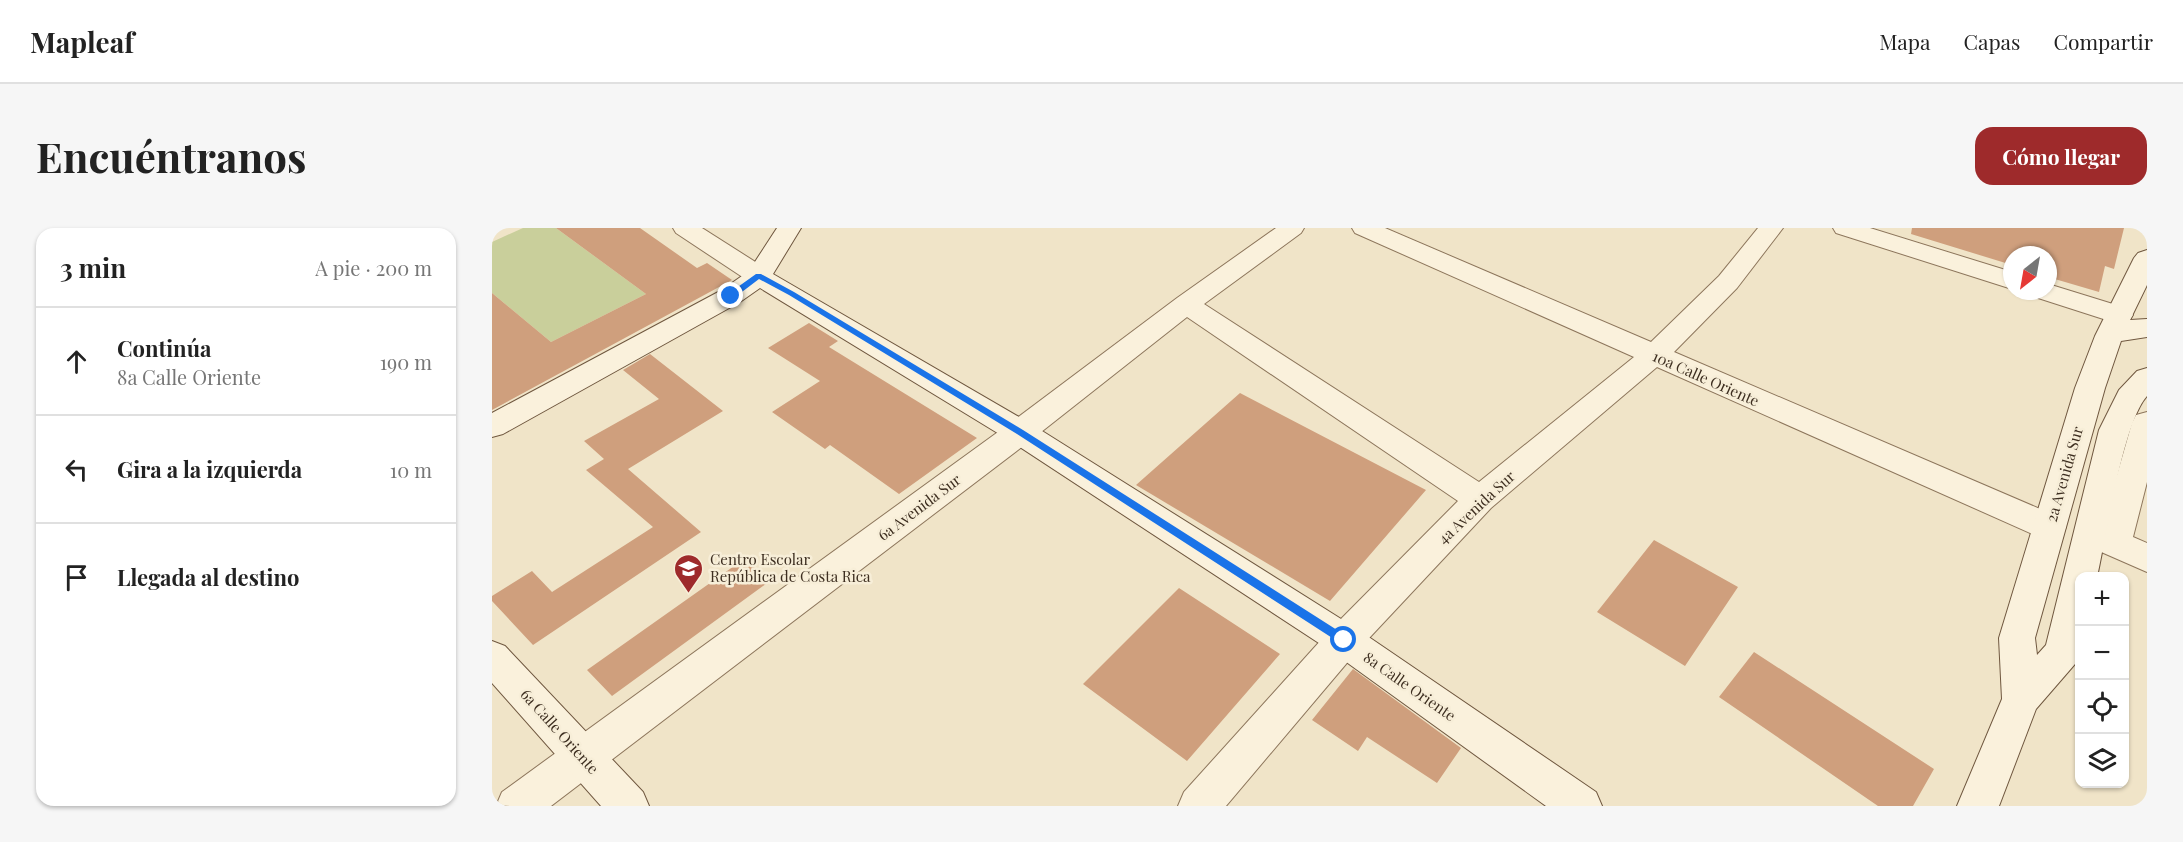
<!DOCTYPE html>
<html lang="es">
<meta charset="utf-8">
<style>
:root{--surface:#fff;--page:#f6f6f6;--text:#222;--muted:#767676;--line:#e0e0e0;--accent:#9e2a2b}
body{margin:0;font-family:"Playfair Display",serif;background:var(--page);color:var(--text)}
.controls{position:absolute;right:18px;bottom:18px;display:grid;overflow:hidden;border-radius:12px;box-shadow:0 2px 4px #0004}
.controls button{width:54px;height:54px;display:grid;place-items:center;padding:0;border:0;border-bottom:2px solid var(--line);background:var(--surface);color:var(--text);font:30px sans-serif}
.compass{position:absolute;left:1511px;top:18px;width:54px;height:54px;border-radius:50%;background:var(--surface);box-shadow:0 2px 4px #0004;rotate:211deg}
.stop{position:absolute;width:18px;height:18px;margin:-14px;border:4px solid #1a73e8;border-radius:50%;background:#fff}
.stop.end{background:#1a73e8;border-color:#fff;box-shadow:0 2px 6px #0008}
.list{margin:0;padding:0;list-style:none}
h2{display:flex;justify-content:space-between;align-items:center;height:78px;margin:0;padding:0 24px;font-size:26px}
h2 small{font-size:20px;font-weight:400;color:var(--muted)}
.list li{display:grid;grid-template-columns:39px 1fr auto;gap:18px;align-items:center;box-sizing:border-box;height:108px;padding:0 24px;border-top:2px solid var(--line)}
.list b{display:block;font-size:22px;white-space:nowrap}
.list p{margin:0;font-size:20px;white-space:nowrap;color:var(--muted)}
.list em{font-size:20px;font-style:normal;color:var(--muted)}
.icon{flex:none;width:33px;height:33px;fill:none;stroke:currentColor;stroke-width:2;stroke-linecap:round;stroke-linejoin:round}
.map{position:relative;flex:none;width:1655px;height:578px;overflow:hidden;border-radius:18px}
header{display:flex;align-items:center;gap:36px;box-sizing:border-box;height:84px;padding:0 30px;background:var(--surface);border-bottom:2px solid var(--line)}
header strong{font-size:28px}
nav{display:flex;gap:33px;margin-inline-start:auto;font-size:21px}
.intro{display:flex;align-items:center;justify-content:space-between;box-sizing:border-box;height:144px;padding:0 36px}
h1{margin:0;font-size:42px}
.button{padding:15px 27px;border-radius:18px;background:var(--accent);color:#fff;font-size:21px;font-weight:700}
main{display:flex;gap:36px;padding:0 36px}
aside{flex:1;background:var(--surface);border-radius:18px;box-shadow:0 2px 4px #0004}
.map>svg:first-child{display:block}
</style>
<header>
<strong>Mapleaf</strong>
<nav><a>Mapa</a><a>Capas</a><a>Compartir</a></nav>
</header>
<div class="intro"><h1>Encuéntranos</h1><a class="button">Cómo llegar</a></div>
<main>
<aside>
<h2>3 min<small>A pie · 200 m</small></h2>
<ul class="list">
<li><svg class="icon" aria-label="ahead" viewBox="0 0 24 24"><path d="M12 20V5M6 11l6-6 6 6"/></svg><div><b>Continúa</b><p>8a Calle Oriente</p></div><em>190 m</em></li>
<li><svg class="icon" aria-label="left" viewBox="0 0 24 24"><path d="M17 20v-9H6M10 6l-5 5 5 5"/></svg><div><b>Gira a la izquierda</b></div><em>10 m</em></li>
<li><svg class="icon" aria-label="arrive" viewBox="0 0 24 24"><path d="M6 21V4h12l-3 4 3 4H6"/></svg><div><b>Llegada al destino</b></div></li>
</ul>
</aside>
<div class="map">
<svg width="1655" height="578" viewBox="0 0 1655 578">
<rect width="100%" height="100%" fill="#f0e4c8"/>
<path fill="#c9cf9b" d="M31 0H64L154 66 59 114 0 65V14Z"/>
<path fill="#cf9f7d" d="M64 0H148L205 40 215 35 240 52 0 182V65L59 114 154 66Z
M1420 0H1632L1622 41 1613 38 1607 64 1556 49V27H1520V37L1419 6Z
M317 95 346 113 337 119 485 210 407 266 338 217 333 221 280 184 328 153 276 120Z
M158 126 231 183 136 241 209 304 41 417 0 373V368L40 343 60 364 161 299 94 242 112 231 92 213 167 171 131 142Z
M748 165 934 262 838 373 644 257Z
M1162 312 1246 359 1193 438 1105 384Z
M252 331 278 353 120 468 95 442Z
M687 360 788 426 695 533 591 456Z
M1262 424 1442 541 1421 578H1386L1227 469Z
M861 441 969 520 945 555 875 509 866 523 820 492Z"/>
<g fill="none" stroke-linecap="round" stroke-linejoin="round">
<defs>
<path id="street" d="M181 0H210L276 42 280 48 276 54 267 56 258 54 184 5Z
M784 0H812L809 5 712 76 987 254 1142 129 863 5 860 0H893L1159 114 1227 48 1266 0H1291L1245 60 1182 124 1569 290 1574 299 1569 308 1557 312 1545 308 1165 139 999 280 865 423 734 578H686L692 564 839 401 966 273 695 89 539 212 59 578H4L10 564 517 196 685 70Z
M1341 0H1378L1520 44V61L1344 5Z
M1556 56 1637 81 1641 87 1637 93 1627 96 1543 69 1539 63H1556Z
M1655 184V254L1641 309 1655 315V344L1591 316 1586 307 1591 298 1603 294 1611 296 1640 195 1644 187Z"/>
<path id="secondary" d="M285 0H309L281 46 539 196 865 401 1104 564 1110 578H1054L839 423 517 212 268 60 248 74 11 206 0 209V185L230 62 257 43Z
M1655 22V57L1638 92 1655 91V109L1629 113 1613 160 1543 410 1545 427 1554 417 1607 202 1627 162 1645 143 1655 140V168C1631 194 1614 309 1605 349H1588V427L1583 436 1544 481 1507 578H1465L1510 471 1507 410 1583 160 1603 108 1642 30 1646 25Z
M0 413 13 418 151 564 157 578H109L0 455Z"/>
</defs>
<use href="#street" stroke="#8d765c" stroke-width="2"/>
<use href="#secondary" stroke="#6f573f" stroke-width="2"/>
<use href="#street" fill="#faf1dc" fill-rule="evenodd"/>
<use href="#secondary" fill="#faf1dc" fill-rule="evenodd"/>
</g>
<path fill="#1a73e8" d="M264 46H269L302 64 531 202 856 409V415H848L525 206 297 67 267 51 242 70H236V66Z"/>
<defs>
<symbol id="school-pin" viewBox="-11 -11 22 30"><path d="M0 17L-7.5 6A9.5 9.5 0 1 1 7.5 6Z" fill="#9e2a2b" stroke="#f7eed8"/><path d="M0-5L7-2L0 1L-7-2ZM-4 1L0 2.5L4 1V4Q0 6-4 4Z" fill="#fff"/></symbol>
</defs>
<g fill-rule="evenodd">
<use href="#school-pin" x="180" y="324" width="33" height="45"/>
</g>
<g text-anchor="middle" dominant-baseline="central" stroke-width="5" stroke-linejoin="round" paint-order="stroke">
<g font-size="15" fill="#3d2e20" stroke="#f7eed8">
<text transform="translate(1214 150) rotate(24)">10a Calle Oriente</text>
<text transform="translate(1572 246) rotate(-74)">2a Avenida Sur</text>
<text transform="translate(427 279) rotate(-37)">6a Avenida Sur</text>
<text transform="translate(984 279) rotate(-43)">4a Avenida Sur</text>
<text transform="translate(918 458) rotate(35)">8a Calle Oriente</text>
<text transform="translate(68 503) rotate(48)">6a Calle Oriente</text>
</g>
<g font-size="15" fill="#3d2e20" stroke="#f7eed8" text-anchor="start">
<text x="218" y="331">Centro Escolar<tspan x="218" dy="17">República de Costa Rica</tspan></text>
</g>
</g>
</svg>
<div class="controls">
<button>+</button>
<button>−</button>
<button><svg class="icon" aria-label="locate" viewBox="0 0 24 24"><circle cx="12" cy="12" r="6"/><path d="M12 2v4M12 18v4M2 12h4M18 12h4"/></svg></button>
<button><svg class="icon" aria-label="layers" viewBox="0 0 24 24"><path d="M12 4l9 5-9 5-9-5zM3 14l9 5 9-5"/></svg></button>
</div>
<svg class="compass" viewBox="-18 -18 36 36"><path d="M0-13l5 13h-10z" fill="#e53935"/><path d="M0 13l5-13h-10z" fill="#767676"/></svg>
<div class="stop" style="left:852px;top:412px"></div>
<div class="stop end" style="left:239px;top:68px"></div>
</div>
</main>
